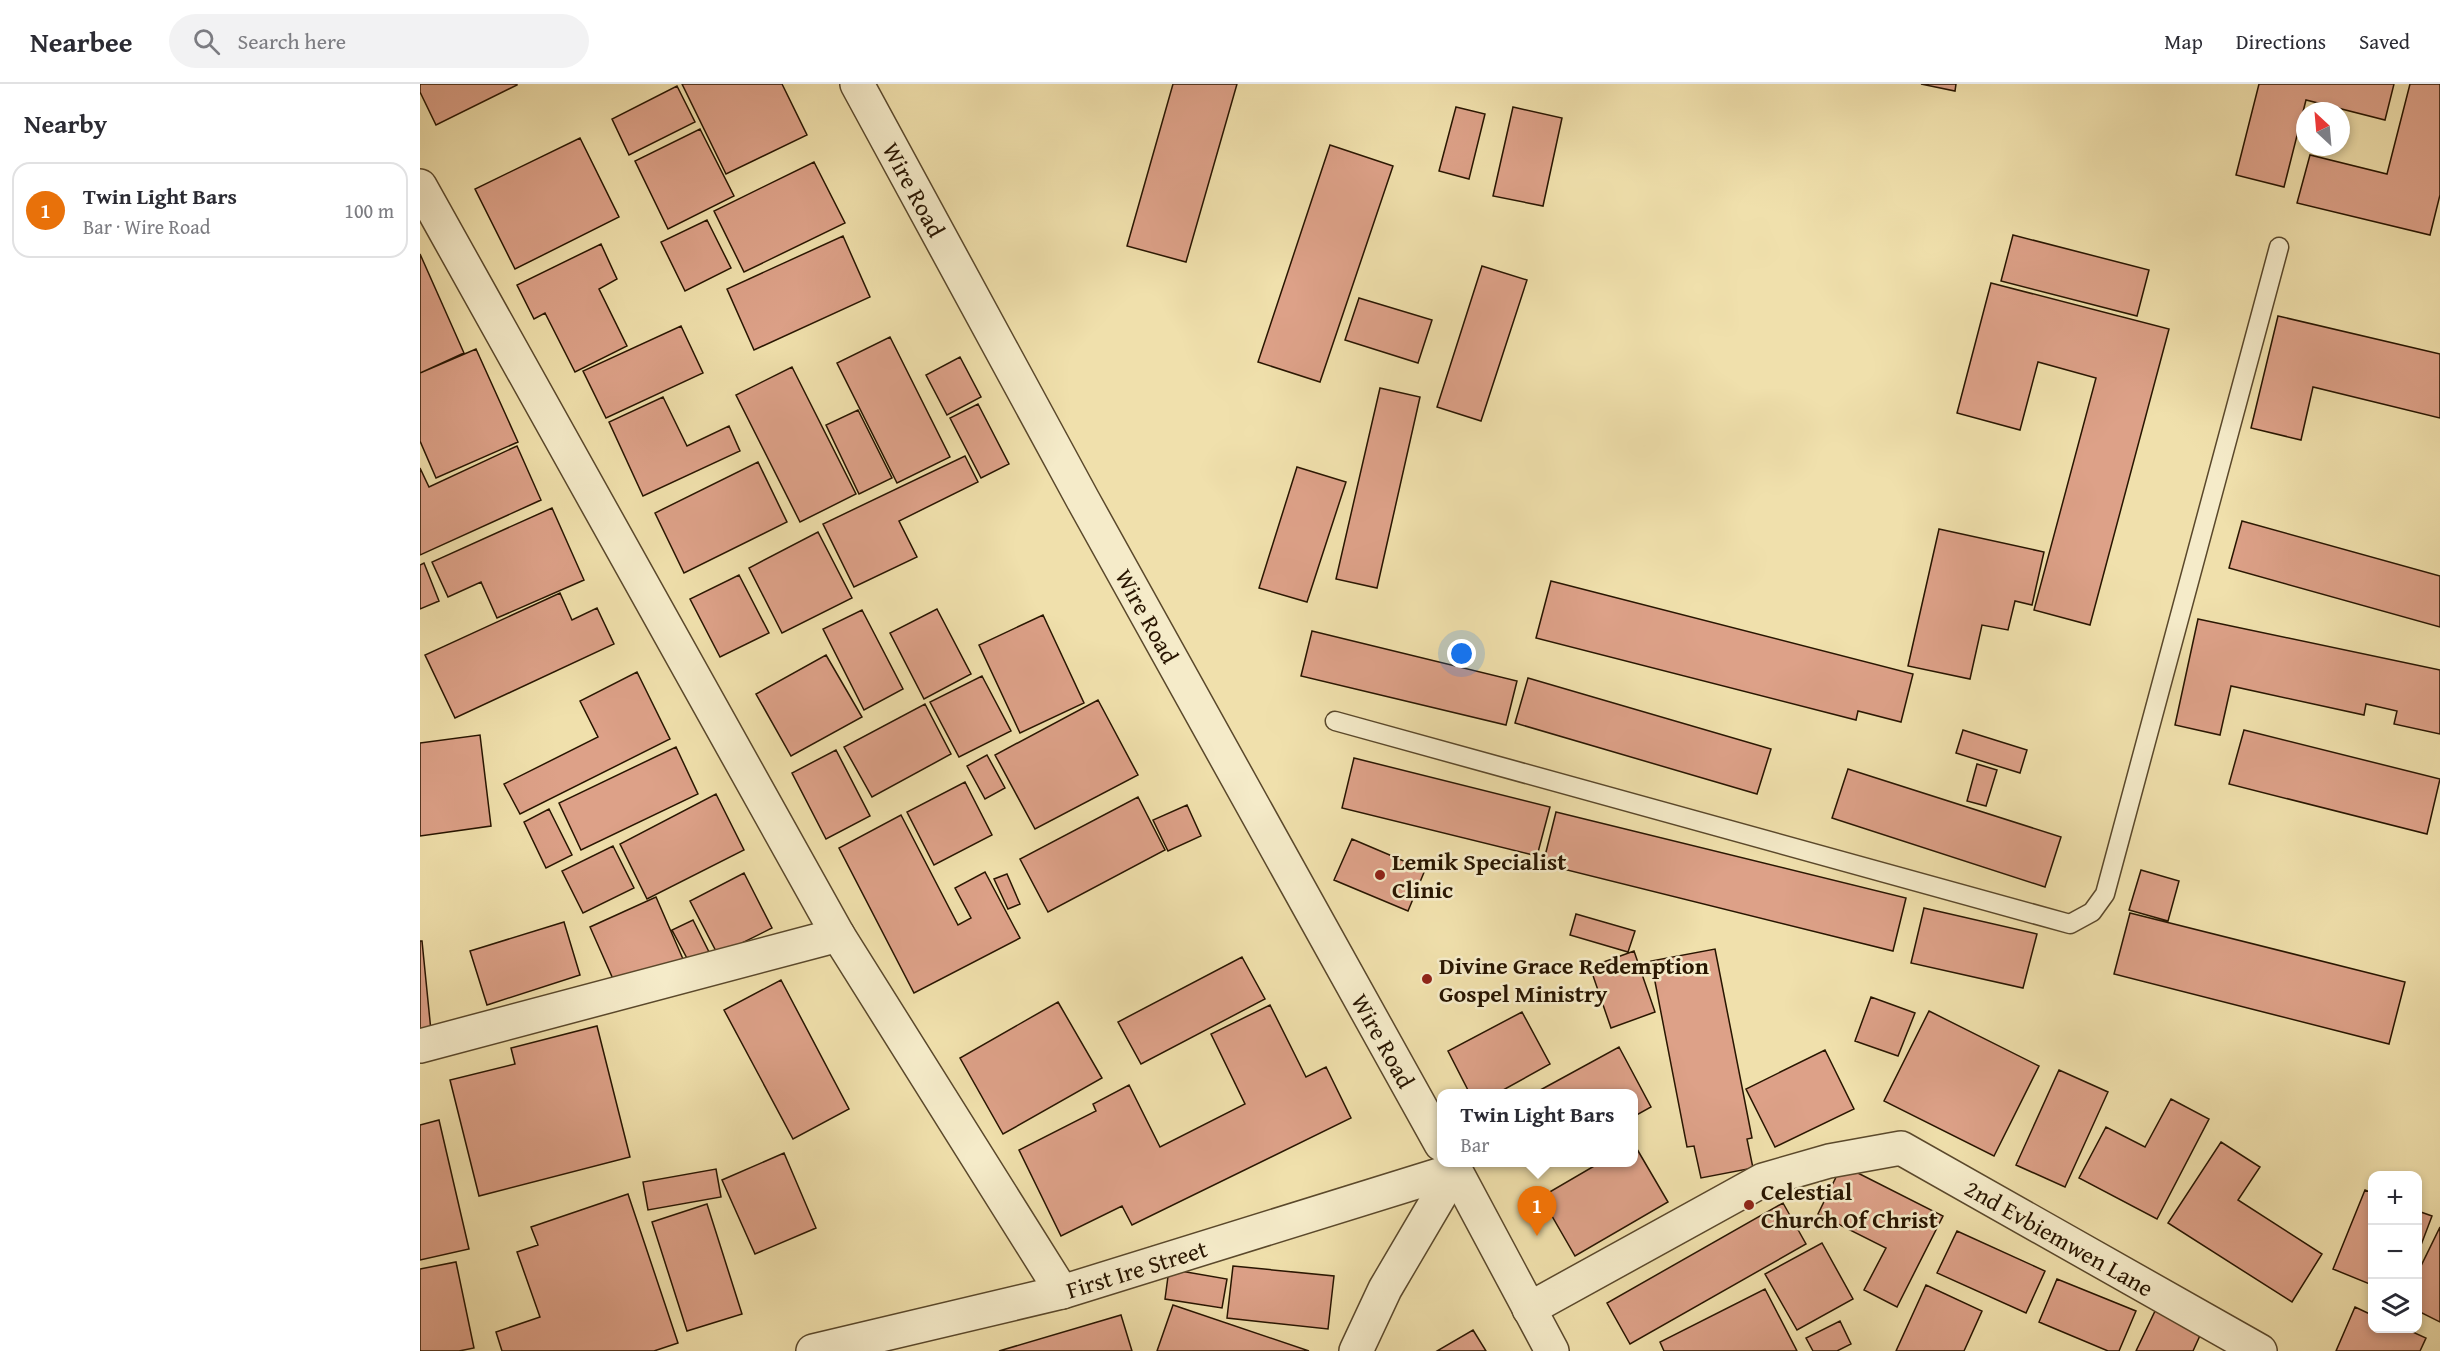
<!DOCTYPE html>
<meta charset="utf-8">
<style>
:root{--surface:#fff;--page:#f2f2f3;--text:#2b2b33;--muted:#7c7c81;--line:#e1e1e2;--accent:#ea580c}
body{margin:0;font-family:"Gentium Book Plus",serif;background:var(--page);color:var(--text)}
.controls{position:absolute;right:18px;bottom:18px;display:grid;overflow:hidden;border-radius:12px;box-shadow:0 3px 9px #0003}
.controls button{width:54px;height:54px;display:grid;place-items:center;padding:0;border:0;border-bottom:2px solid var(--line);background:var(--surface);color:var(--text);font:30px sans-serif}
.compass{position:absolute;left:1876px;top:18px;width:54px;height:54px;border-radius:50%;background:var(--surface);box-shadow:0 3px 9px #0003;rotate:334deg}
.you{position:absolute;left:1042px;top:570px;width:21px;height:21px;margin:-15px;border:4px solid #fff;border-radius:50%;background:#1a73e8;box-shadow:0 0 0 9px #1a73e833}
.badge{display:grid;place-items:center;width:39px;height:39px;border-radius:50%;background:var(--accent);color:#fff;font-size:20px;font-weight:700}
.pin{position:absolute;translate:-50% -50px;filter:drop-shadow(0 2px 3px #0008)}
.pin::after{content:'';position:absolute;top:32px;width:21px;height:18px;background:inherit;clip-path:polygon(0 0,100% 0,50% 100%)}
.popup{position:absolute;left:1017px;top:1005px;width:201px;height:78px;box-sizing:border-box;display:grid;place-content:center;border-radius:12px;background:var(--surface);filter:drop-shadow(0 2px 4px #0005);font-size:20px;white-space:nowrap;color:var(--muted)}
.popup b{font-size:22px;color:var(--text)}
.popup::after{content:'';position:absolute;left:50%;top:100%;margin-left:-12px;border:12px solid transparent;border-top-color:var(--surface)}
.list{margin:0;padding:0;list-style:none}
h2{display:flex;justify-content:space-between;align-items:center;height:78px;margin:0;padding:0 24px;font-size:26px}
h2 small{font-size:20px;font-weight:400;color:var(--muted)}
.list li{display:grid;grid-template-columns:39px 1fr auto;gap:18px;align-items:center;box-sizing:border-box;height:96px;margin:0 12px 12px;padding:0 12px;border:2px solid var(--line);border-radius:18px}
.list b{display:block;font-size:22px;white-space:nowrap}
.list p{margin:0;font-size:20px;white-space:nowrap;color:var(--muted)}
.list em{font-size:20px;font-style:normal;color:var(--muted)}
.icon{flex:none;width:33px;height:33px;fill:none;stroke:currentColor;stroke-width:2;stroke-linecap:round;stroke-linejoin:round}
.map{position:relative;flex:none;width:2020px;height:1267px;overflow:hidden}
header{display:flex;align-items:center;gap:36px;box-sizing:border-box;height:84px;padding:0 30px;background:var(--surface);border-bottom:2px solid var(--line)}
header strong{font-size:28px}
nav{display:flex;gap:33px;margin-inline-start:auto;font-size:21px}
.search{width:420px;height:54px;background:var(--page);display:flex;align-items:center;gap:15px;box-sizing:border-box;padding:0 21px;border-radius:33px;color:var(--muted);font-size:22px}
main{display:flex}
aside{flex:1;background:var(--surface)}
.map>svg:first-child{display:block}
</style>
<header>
<strong>Nearbee</strong>
<div class="search"><svg class="icon" aria-label="search" viewBox="0 0 24 24"><circle cx="10" cy="10" r="6"/><path d="M15 15l6 6"/></svg>Search here</div>
<nav><a>Map</a><a>Directions</a><a>Saved</a></nav>
</header>
<main>
<aside>
<h2>Nearby<small></small></h2>
<ul class="list">
<li><span class="badge" style="background:#e8710a">1</span><div><b>Twin Light Bars</b><p>Bar · Wire Road</p></div><em>100 m</em></li>
</ul>
</aside>
<div class="map">
<svg width="2020" height="1267" viewBox="0 0 2020 1267">
<rect width="100%" height="100%" fill="#f0e0ac"/>
<filter id="stains"><feTurbulence type="fractalNoise" baseFrequency=".00333" numOctaves="4"/><feColorMatrix values="0 0 0 0 .2 0 0 0 0 .09 0 0 0 0 .02 0 0 0 .5 -.17"/></filter>
<radialGradient id="worn" r=".72"><stop offset=".6" stop-color="#630" stop-opacity="0"/><stop offset="1" stop-color="#630" stop-opacity=".3"/></radialGradient>
<path fill="#dda188" stroke="#281500" stroke-width="1.5" d="M0 0H97V1L16 41 0 8Z
M262 0H362L387 51 306 90Z
M753 0H817L766 178 707 162Z
M1501 0H1536L1535 7Z
M1839 0H1974L1965 36 1886 16 1864 103 1816 91Z
M1990 0H2020V111L2010 151 1877 119 1890 71 1967 90Z
M257 2 275 38 209 71 192 35Z
M1036 23 1065 30 1049 95 1019 87Z
M1093 23 1142 34 1123 122 1073 112Z
M280 45 314 112 248 145 215 77Z
M160 54 199 133 95 185 55 105Z
M910 61 973 82 900 298 838 278Z
M394 78 425 139 324 188 294 127Z
M287 136 311 184 265 207 241 158Z
M1593 151 1729 186 1717 232 1581 197Z
M423 152 450 213 334 266 307 205Z
M181 160 197 195 179 205 207 262 155 288 125 229 114 235 97 201Z
M0 170 44 269 0 289Z
M1062 182 1107 196 1061 337 1017 323Z
M1571 199 1749 245 1670 541 1614 526 1676 294 1618 278 1600 346 1537 329Z
M939 214 1012 236 998 279 925 256Z
M1858 232 2020 270V334L1893 303 1881 356 1831 344Z
M261 242 283 289 186 334 163 287Z
M470 253 530 373 477 399 417 279Z
M56 265 98 358 16 394 0 357V289Z
M540 273 561 313 527 331 506 291Z
M372 283 436 410 380 438 316 311Z
M960 304 1000 313 957 504 916 495Z
M243 313 267 362 309 342 320 367 223 412 189 338Z
M558 320 589 380 561 394 530 334Z
M438 326 472 394 439 410 406 341Z
M97 362 121 416 0 471V384L9 403Z
M545 372 558 398 479 437 497 473 434 503 403 440Z
M338 378 367 438 264 489 235 429Z
M877 383 926 398 887 518 839 504Z
M132 424 164 496 77 534 61 498 28 513 12 478Z
M1822 437 2020 492V543L1809 484Z
M1519 445 1624 468 1612 521 1595 517 1588 546 1562 541 1550 595 1488 582Z
M398 448 432 514 362 549 329 484Z
M4 479 19 517 0 525V481Z
M319 491 349 549 300 573 270 515Z
M1131 497 1493 590 1481 638 1438 627 1436 636 1116 554Z
M140 509 152 536 177 524 194 560 35 634 5 571Z
M517 525 551 590 504 615 470 549Z
M442 526 483 605 444 626 403 545Z
M623 531 664 619 600 649 559 561Z
M1778 535 2020 586V650L1974 640 1977 627 1946 620 1944 631 1811 602 1800 651 1755 641Z
M892 547 1097 597 1086 641 881 592Z
M406 571 442 633 371 672 336 610Z
M217 588 250 655 100 730 84 700 178 653 160 617Z
M562 592 591 647 539 673 510 618Z
M1108 594 1351 665 1337 710 1095 639Z
M678 616 718 691 615 745 575 671Z
M505 620 531 670 452 713 424 663Z
M1543 646 1607 666 1600 689 1536 669Z
M1824 646 2020 695 2007 750 1809 700Z
M60 651 71 742 0 752V659Z
M256 663 278 710 161 766 139 719Z
M416 666 450 732 406 755 372 689Z
M567 671 585 704 565 715 547 682Z
M934 674 1130 723 1117 772 922 724Z
M1557 680 1577 686 1566 722 1547 717Z
M1428 685 1641 753 1625 803 1412 734Z
M545 698 572 751 514 781 487 728Z
M296 710 324 766 227 815 200 760Z
M718 713 745 766 628 828 600 775Z
M767 721 781 752 748 767 733 736Z
M129 725 152 771 126 784 104 738Z
M1136 728 1486 814 1473 867 1123 780Z
M481 731 538 841 551 834 535 804 565 788 600 854 494 909 419 764Z
M932 755 1005 786 988 827 914 796Z
M193 762 214 804 163 829 142 787Z
M1721 786 1759 797 1748 837 1709 826Z
M324 789 352 844 298 871 270 817Z
M587 790 600 820 588 825 574 795Z
M236 813 263 875 197 904 170 843Z
M1504 824 1617 850 1603 904 1491 879Z
M1710 829 1985 898 1969 960 1694 890Z
M1156 830 1215 847 1208 868 1150 851Z
M273 836 289 868 269 878 252 846Z
M144 838 160 891 67 921 50 867Z
M0 857H2L11 947 0 948Z
M1295 865 1332 1054 1327 1055 1333 1084 1281 1094 1274 1062 1267 1063 1231 877Z
M1214 867 1235 928 1191 944 1170 883Z
M822 873 845 915 721 980 698 938Z
M361 896 429 1025 373 1055 304 926Z
M1451 913 1495 929 1478 972 1435 957Z
M638 918 682 994 583 1050 540 974Z
M850 921 886 993 906 983 931 1034 712 1141 702 1122 641 1152 599 1066 676 1027 673 1020 709 1001 740 1063 825 1020 791 950Z
M1509 927 1619 982 1574 1072 1464 1017Z
M1102 928 1130 980 1076 1010H1050L1028 967Z
M177 942 210 1073 59 1112 30 996 95 980 91 964Z
M1199 963 1231 1023 1213 1033V1010H1113Z
M1405 966 1434 1025 1355 1063 1326 1005Z
M1639 986 1688 1008 1645 1103 1596 1081Z
M1751 1015 1789 1035 1737 1135 1659 1094 1686 1043 1725 1063Z
M19 1036 49 1165 0 1176V1041Z
M1801 1058 1840 1083 1818 1116 1902 1170 1872 1218 1748 1139Z
M1214 1060 1248 1118 1155 1172 1121 1113 1181 1078H1213Z
M364 1069 396 1144 335 1170 302 1096Z
M1422 1081 1523 1132 1477 1223 1444 1206 1466 1164 1398 1130Z
M296 1085 301 1113 228 1126 223 1098Z
M1945 1106 1952 1109V1201L1913 1185Z
M208 1110 258 1259 234 1267H82L76 1248 120 1233 97 1168 118 1161 111 1143Z
M1363 1119 1386 1160 1210 1260 1187 1219Z
M287 1120 322 1230 267 1247 232 1138Z
M1998 1127 2012 1132 1998 1169Z
M2020 1143V1238L1998 1227V1188Z
M1537 1147 1625 1187 1606 1229 1517 1189Z
M1402 1159 1433 1215 1377 1246 1345 1190Z
M36 1178 54 1264 39 1267H0V1185Z
M813 1182 914 1192 908 1245 807 1234Z
M749 1185 807 1195 802 1224 745 1215Z
M1637 1195 1716 1227 1699 1267H1688L1619 1238Z
M1506 1201 1562 1227 1544 1267H1476Z
M1345 1205 1377 1267H1244L1240 1258Z
M753 1221 889 1267H737Z
M1935 1223 1952 1231V1244H1984L2006 1254 2000 1267H1916Z
M1736 1225 1782 1247 1773 1267H1716Z
M701 1231 712 1267H579Z
M1420 1237 1431 1260 1417 1267H1393L1386 1254Z
M1053 1246 1066 1267H1017Z"/>
<g fill="none" stroke-linecap="round" stroke-linejoin="round">
<defs>
<path id="service" d="M915 637 1650 840 1672 828 1685 810 1859 163"/>
<g id="minor">
<path id="s1" d="M437 0 663 416 1021 1060"/>
<path d="M0 102 418 851 642 1208"/>
<path d="M0 962 418 851"/>
<path d="M1031 1078 1132 1267"/>
<path id="s2" d="M1109 1225 1343 1096 1409 1077 1481 1064 1840 1267"/>
<path id="s3" d="M393 1267 642 1208 1035 1086"/>
<path d="M936 1267 965 1205 1035 1086"/>
</g>
</defs>
<use href="#service" stroke="#5a482b" stroke-width="21"/>
<use href="#minor" stroke="#5a482b" stroke-width="36"/>
<use href="#service" stroke="#f5ebc9" stroke-width="18"/>
<use href="#minor" stroke="#f5ebc9" stroke-width="33"/>
</g>
<g fill="#8f2418" stroke="#f5ebc9" stroke-width="2">
<circle cx="960" cy="791" r="6"/>
<circle cx="1007" cy="895" r="6"/>
<circle cx="1329" cy="1121" r="6"/>
</g>
<g text-anchor="middle" dominant-baseline="central" stroke-width="5" stroke-linejoin="round" paint-order="stroke">
<g font-size="24" fill="#281500" stroke="#f5ebc9">
<text stroke="none"><textPath href="#s1" startOffset="120">Wire Road</textPath></text>
<text stroke="none"><textPath href="#s1" startOffset="606">Wire Road</textPath></text>
<text stroke="none"><textPath href="#s1" startOffset="1092">Wire Road</textPath></text>
<text stroke="none"><textPath href="#s2" startOffset="591">2nd Evbiemwen Lane</textPath></text>
<text stroke="none"><textPath href="#s3" startOffset="334">First Ire Street</textPath></text>
</g>
<g font-size="24" font-weight="bold" fill="#281500" stroke="#f5ebc9" text-anchor="start">
<text x="972" y="777">Lemik Specialist<tspan x="972" dy="28">Clinic</tspan></text>
<text x="1019" y="881">Divine Grace Redemption<tspan x="1019" dy="28">Gospel Ministry</tspan></text>
<text x="1341" y="1107">Celestial<tspan x="1341" dy="28">Church Of Christ</tspan></text>
</g>
</g>
<rect width="100%" height="100%" filter="url(#stains)"/>
<rect width="100%" height="100%" fill="url(#worn)"/>
</svg>
<div class="controls">
<button>+</button>
<button>−</button>
<button><svg class="icon" aria-label="layers" viewBox="0 0 24 24"><path d="M12 4l9 5-9 5-9-5zM3 14l9 5 9-5"/></svg></button>
</div>
<svg class="compass" viewBox="-18 -18 36 36"><path d="M0-13l5 13h-10z" fill="#e53935"/><path d="M0 13l5-13h-10z" fill="#7c7c81"/></svg>
<div class="you"></div>
<div class="pin badge" style="left:1117px;top:1152px;background:#e8710a">1</div>
<div class="popup"><b>Twin Light Bars</b>Bar</div>
</div>
</main>
